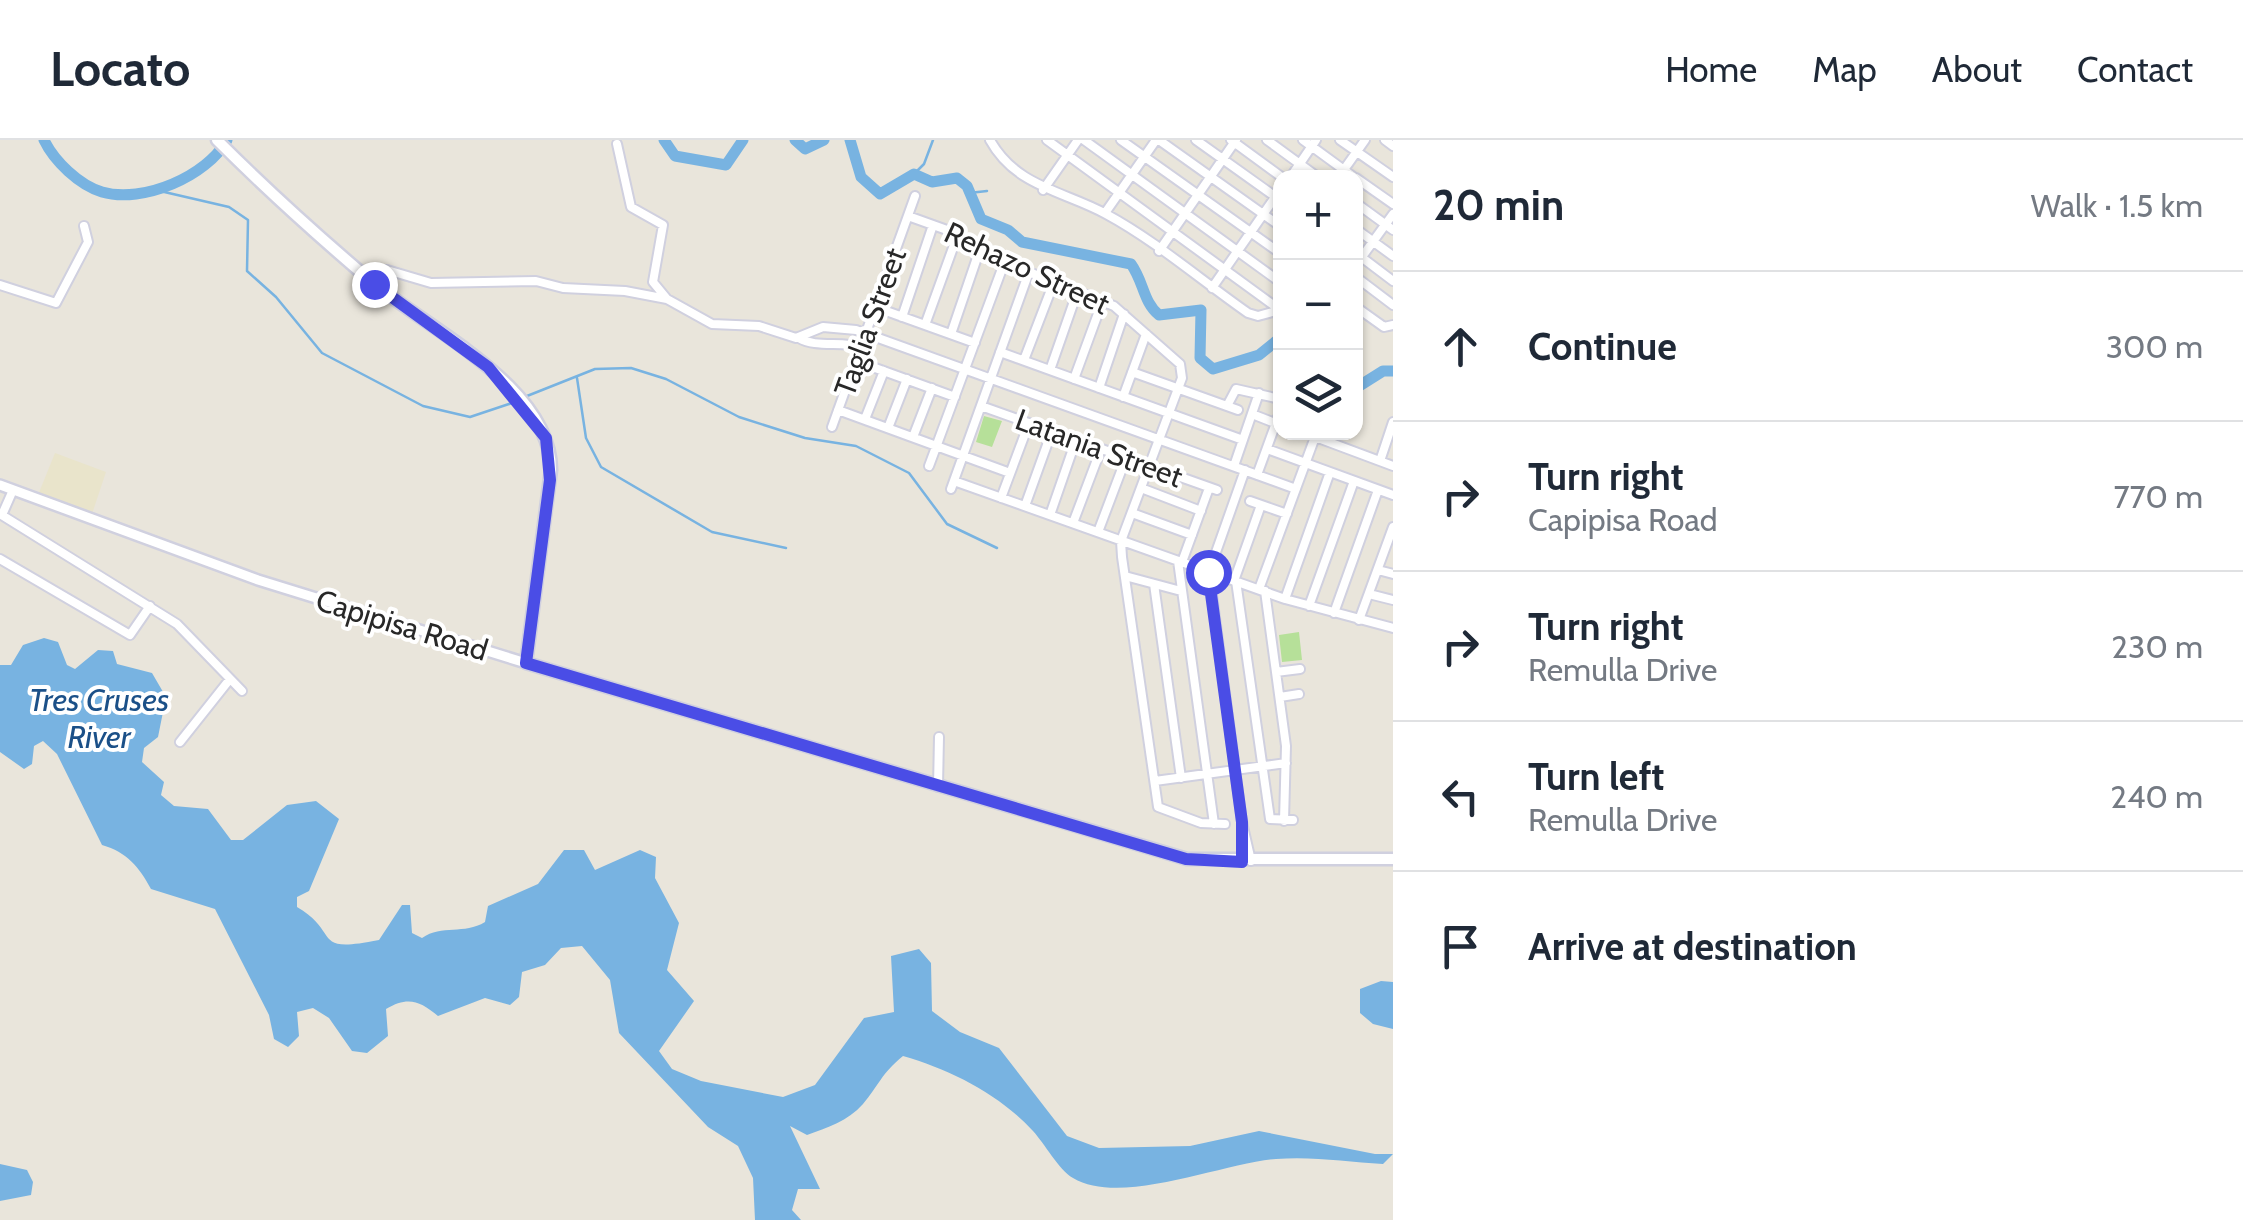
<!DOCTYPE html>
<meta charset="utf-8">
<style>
:root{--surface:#fff;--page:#f6f6f7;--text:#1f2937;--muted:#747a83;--line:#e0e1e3}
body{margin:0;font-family:Cabin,sans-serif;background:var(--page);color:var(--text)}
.controls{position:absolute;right:30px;top:30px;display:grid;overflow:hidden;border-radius:20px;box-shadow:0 2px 8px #0004}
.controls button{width:90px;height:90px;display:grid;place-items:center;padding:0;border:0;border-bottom:2px solid var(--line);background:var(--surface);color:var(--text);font:50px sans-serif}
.stop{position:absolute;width:30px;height:30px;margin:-22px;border:8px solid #4a4de6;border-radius:50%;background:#fff}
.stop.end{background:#4a4de6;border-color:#fff;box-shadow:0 2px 10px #0008}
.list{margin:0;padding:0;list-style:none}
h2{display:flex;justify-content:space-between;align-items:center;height:130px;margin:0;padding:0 40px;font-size:42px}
h2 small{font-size:32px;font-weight:400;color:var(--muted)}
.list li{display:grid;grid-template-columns:65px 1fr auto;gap:30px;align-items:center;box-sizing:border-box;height:150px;padding:0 40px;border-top:2px solid var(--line)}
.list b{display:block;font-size:38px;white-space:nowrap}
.list p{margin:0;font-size:32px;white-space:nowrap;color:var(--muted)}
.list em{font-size:32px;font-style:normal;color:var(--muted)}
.icon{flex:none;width:55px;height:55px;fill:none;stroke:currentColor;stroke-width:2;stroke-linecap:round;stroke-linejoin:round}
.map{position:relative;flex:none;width:1393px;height:1080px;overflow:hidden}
header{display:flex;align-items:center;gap:60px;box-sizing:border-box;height:140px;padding:0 50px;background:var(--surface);border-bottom:2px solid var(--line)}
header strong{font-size:48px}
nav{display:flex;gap:55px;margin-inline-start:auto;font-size:35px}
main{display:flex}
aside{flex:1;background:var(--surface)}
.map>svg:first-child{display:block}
</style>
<header>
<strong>Locato</strong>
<nav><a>Home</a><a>Map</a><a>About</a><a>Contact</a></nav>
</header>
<main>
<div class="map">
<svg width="1393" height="1080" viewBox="0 0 1393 1080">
<rect width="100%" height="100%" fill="#e9e5db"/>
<path fill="#e9e4cb" d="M55 313 106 332 92 374 38 355Z"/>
<path fill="#b6e099" d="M984 276 1002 281 992 307 976 302Z
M1299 492 1302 520 1282 522 1279 495Z"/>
<path fill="#78b3e1" d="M44 498 58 502 67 525 75 529 98 510 113 511 117 524 152 533 166 557 158 597 144 608 142 622 164 642 161 655 174 666 208 669 231 700H243L287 665 316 661 339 679 309 751 297 757V767C342 793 309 814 379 800L402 765H410L412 793 422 798C442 784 464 795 485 782L488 766 538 744 564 710H584L595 730 640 710 656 717 655 738 679 783 667 830 694 861 659 911 672 929 701 941 783 957 815 945 864 878 894 872 891 816 919 809 931 823 932 871 960 892 999 908 1067 996 1099 1008 1190 1006 1259 991 1375 1014H1393L1383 1024C1348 1022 1312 1016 1276 1019 1223 1023 1121 1067 1073 1038 1058 1029 1045 1004 1033 991 999 954 951 930 903 916 881 934 879 945 863 964 848 981 827 988 807 995L790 986 820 1049H798L792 1070 801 1080H755L753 1038 738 1006 708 987 619 893 610 840 582 806 561 808 545 825 522 832 519 857 510 865 485 858 438 876C420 861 408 856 386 869L388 896 367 913 352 911 329 878 313 868 297 872 299 896 288 907 274 899 269 875 215 769 151 749C139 727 127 712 102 705L57 614 43 601 34 606 32 624 24 629 0 612V525H11L23 505Z
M1381 841 1393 842V889L1373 884 1360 873V849Z
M0 1024 27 1030 33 1042 31 1055 0 1061Z"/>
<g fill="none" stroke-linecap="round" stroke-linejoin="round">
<path stroke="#78b3e1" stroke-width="2.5" d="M914 34 924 24 933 0
M160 51 229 67 248 80 247 131 276 157 322 213 423 266 470 277 515 262
M969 53 987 51
M577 238 586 298 601 327 712 392 786 408
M522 258 595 229 631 228 666 239 739 277 805 298 856 306 909 333 947 384 997 408"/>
<path stroke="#78b3e1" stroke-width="11" d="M44 0C54 21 79 45 102 52 143 64 207 36 227 0
M664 0 675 16 726 25 743 0
M795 0 805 9 824 0
M850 0 861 37 880 54 914 34 932 42 957 38 967 46 981 79 1008 90 1022 102 1131 124C1144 142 1143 162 1159 175L1201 170 1200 218 1213 229 1259 215 1280 198
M1356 248 1383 231H1393"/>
<defs>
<path id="minor" d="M990 0C1016 47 1064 51 1106 74 1156 101 1202 141 1248 173L1258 176 1280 170
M1047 0 1280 170
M1084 0 1280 142
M1121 0 1280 113
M1159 0 1280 86
M1196 0 1280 60
M1231 0 1283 38
M1267 0 1319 38
M1303 0 1355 38
M1340 0 1393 37
M1385 0 1393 6
M617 4 631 67 663 85 653 142 667 159
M1290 38 1316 0
M1338 38 1365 0
M1356 38 1393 64
M1043 50 1078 0
M1356 63 1393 90
M1105 73 1156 0
M908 76 958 94 1029 132 1114 166 1180 224 1182 238 1121 401 1122 417 1158 667 1201 683 1225 684
M1356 89 1393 116
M1159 111 1236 0
M1356 113 1393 141
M1356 125 1393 74
M373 132 387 130 431 143 536 141 563 148 625 151 667 159 712 184 759 186 796 198 823 187 856 190 1296 349
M1356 137 1393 165
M0 145 56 163 88 102 84 86
M1212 148 1280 50
M875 167 975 203
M1356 167 1384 187 1393 185
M902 177 933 85
M925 185 958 94
M951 194 981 106
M799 198C815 208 841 201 861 207
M1000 212 1243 300
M1024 220 1054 142
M856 221 955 257
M1050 230 1078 150
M1132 232 1238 270
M1074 239 1103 160
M1099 248 1124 174
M1123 257 1146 194
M981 266 1217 350
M1227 266 1236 249 1280 259
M838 270 1010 333
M1252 274 1280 285
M865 279 884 231
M832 287 915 56
M888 288 907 239
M1302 292 1393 326
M913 297 932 248
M1267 309 1393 355
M1380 321 1393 282
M929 326 1006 118
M1234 326 1259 253
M1257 335 1280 272
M954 341 1285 459 1393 488
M1141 348 1201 371
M951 349 1029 132
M1001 358 1029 283
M1250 361 1287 374
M1025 366 1052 291
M1132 373 1192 395
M0 374 177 484 242 551
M2 375 13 350
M1050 375 1076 300
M1073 383 1101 309
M1098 392 1126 318
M0 419 130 495 150 466
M1178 421 1214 684
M1182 422 1209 348
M1378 430 1393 434
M1125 436 1181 451
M1234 441 1261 365
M1236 441 1270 679 1293 680
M1154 444 1181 638
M1259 449 1315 297
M1265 451 1286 606 1284 681
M1369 454 1393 460
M1285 459 1330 332
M1309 466 1354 341
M1334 473 1378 350
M1359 480 1393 387
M1276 532 1300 529
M1280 557 1299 554
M180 602 230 539
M1155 641 1286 623
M938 647 939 597
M1242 682 1251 721
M1242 722V682L1209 432 1245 330"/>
<path id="tertiary" d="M0 345 258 440 526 523"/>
<path id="secondary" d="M217 0C266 49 318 96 371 141 427 189 551 246 551 330L526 523 1187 719H1393"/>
</defs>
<use href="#minor" stroke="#d0d0df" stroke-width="12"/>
<use href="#tertiary" stroke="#d0d0df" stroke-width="14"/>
<use href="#secondary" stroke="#d0d0df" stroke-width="15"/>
<use href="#minor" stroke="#fff" stroke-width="8"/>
<use href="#tertiary" stroke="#fff" stroke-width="9"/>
<use href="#secondary" stroke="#fff" stroke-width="10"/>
</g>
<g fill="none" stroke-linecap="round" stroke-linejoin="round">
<path stroke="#4a4de6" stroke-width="12" d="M374 144 488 227 546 298 550 340 526 523 1186 719 1242 722V682L1208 432"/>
</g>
<g text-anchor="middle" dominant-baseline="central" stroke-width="8" stroke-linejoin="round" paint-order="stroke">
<g font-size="30" fill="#282828" stroke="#fff">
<text transform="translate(1027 128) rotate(25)">Rehazo Street</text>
<text transform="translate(870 182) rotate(-70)">Taglia Street</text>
<text transform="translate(1099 308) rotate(20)">Latania Street</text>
<text transform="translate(402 485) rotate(17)">Capipisa Road</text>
</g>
<g font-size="32" font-style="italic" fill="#1b5088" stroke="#fff">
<text x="99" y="559">Tres Cruses<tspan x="99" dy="37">River</tspan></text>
</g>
</g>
</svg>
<div class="controls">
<button>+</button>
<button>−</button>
<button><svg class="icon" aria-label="layers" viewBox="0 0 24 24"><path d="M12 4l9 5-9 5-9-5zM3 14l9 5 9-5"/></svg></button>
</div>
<div class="stop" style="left:1208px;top:432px"></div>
<div class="stop end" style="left:374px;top:144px"></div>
</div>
<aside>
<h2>20 min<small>Walk · 1.5 km</small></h2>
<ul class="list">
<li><svg class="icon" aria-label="ahead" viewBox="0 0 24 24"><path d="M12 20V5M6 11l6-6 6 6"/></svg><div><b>Continue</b></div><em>300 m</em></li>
<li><svg class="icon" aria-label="right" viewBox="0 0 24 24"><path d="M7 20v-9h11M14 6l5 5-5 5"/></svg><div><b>Turn right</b><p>Capipisa Road</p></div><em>770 m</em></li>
<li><svg class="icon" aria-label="right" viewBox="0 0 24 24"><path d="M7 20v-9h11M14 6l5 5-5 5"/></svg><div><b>Turn right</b><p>Remulla Drive</p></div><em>230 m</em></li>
<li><svg class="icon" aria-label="left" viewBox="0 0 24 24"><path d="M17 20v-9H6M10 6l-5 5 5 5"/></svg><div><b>Turn left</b><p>Remulla Drive</p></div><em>240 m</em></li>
<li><svg class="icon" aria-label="arrive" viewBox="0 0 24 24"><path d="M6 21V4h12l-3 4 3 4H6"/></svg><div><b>Arrive at destination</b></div></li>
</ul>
</aside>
</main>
